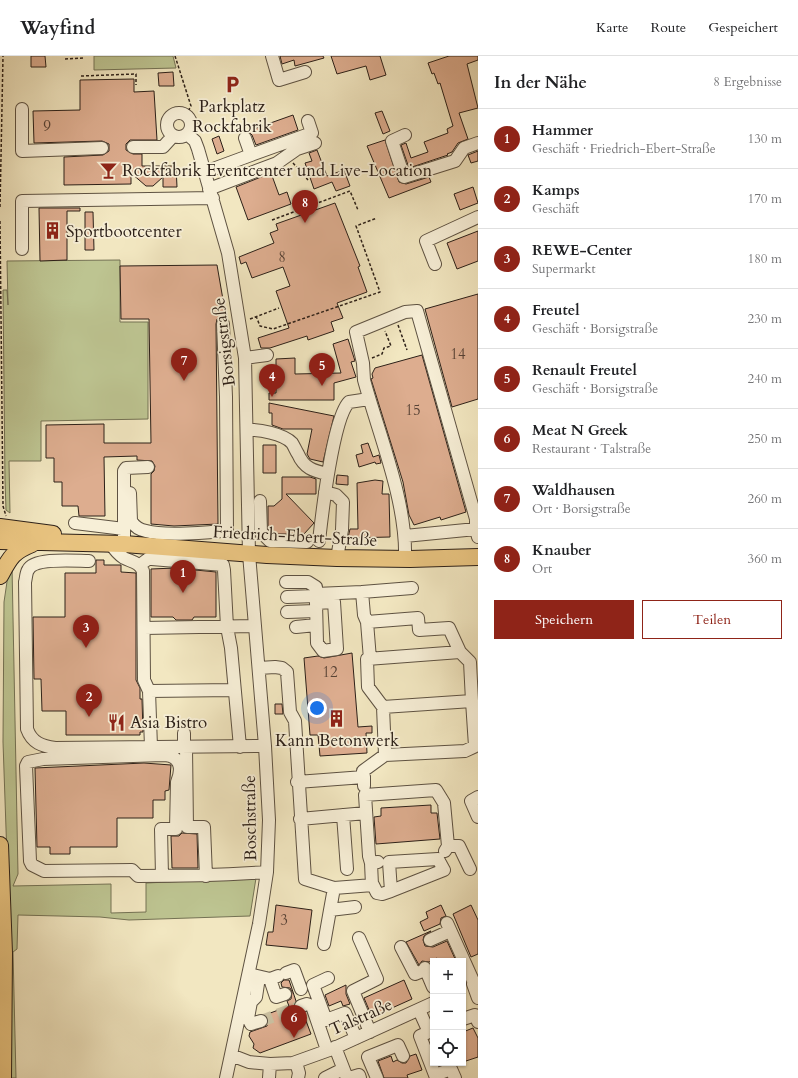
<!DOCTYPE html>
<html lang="de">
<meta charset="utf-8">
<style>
:root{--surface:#fff;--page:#f6f6f6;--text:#202124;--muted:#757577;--line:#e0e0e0;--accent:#8f2418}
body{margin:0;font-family:Cardo,serif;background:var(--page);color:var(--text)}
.controls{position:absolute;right:12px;bottom:12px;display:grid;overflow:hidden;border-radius:0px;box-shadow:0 1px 3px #0004}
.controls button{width:36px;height:36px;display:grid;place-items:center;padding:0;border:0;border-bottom:1px solid var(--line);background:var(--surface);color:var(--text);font:20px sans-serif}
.you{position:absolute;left:317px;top:652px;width:14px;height:14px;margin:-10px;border:3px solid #fff;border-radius:50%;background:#1a73e8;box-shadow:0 0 0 6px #1a73e833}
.badge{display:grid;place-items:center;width:26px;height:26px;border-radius:50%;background:var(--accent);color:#fff;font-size:13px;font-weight:700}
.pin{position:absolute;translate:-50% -33px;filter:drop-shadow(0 1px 2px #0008)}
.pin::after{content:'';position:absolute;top:21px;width:14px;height:12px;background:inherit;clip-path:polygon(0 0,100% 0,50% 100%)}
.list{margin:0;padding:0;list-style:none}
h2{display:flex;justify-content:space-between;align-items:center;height:52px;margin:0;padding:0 16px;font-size:17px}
h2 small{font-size:13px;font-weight:400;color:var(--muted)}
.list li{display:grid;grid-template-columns:26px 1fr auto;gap:12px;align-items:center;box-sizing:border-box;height:60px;padding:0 16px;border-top:1px solid var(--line)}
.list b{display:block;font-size:15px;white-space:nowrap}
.list p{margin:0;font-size:13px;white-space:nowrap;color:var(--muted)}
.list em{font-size:13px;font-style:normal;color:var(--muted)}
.actions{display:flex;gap:8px;padding:12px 16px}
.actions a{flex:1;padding:9px 0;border:1px solid var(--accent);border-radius:0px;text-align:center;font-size:14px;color:var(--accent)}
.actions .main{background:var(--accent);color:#fff}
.icon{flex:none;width:22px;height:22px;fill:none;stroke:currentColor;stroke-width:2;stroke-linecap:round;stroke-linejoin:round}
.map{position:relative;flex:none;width:478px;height:1022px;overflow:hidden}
header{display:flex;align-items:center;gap:24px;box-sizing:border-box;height:56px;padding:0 20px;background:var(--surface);border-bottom:1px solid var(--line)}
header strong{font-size:19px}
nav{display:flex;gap:22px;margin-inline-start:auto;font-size:14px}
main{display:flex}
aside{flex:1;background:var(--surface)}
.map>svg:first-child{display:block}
</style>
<header>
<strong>Wayfind</strong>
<nav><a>Karte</a><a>Route</a><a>Gespeichert</a></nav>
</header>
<main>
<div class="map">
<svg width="478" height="1022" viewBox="0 0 478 1022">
<rect width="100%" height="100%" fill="#f2e7c1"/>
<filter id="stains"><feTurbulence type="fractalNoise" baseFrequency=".005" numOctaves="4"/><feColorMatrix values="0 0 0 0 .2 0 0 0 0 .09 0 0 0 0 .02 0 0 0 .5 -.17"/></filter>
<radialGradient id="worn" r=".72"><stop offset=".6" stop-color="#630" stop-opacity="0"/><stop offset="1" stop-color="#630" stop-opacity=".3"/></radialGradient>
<path fill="#bdc491" stroke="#747254" d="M94 0H173L176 12 94 14Z
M120 204V266H148V363L41 365V405H9L10 457 6 454 5 424 3 234H7L8 249 7 205Z
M12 510 18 818 13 830 111 828V857L146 856V827L256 822 250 860 129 864 100 861 18 859 17 893 13 896 16 1022H10L8 830 3 686 4 546 8 519Z"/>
<path fill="#ddad8f" stroke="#2c2018" d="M31 0H45L46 11H31Z
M280 0H323L324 2 295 10 294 4 282 8Z
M331 0H380L386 19 370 24 366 10 337 18Z
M449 0H478V4L467 8 478 52 459 57 468 83 458 87 452 96 447 98 448 99 409 112 401 89 406 87 411 102 428 96 424 86 448 77 447 73 453 70 440 27 438 28 434 17 432 18 428 7Z
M173 16 174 30H159L158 17Z
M134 23V36L154 35 157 84H130L126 88V94L133 98H142V110H176L177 131H163V121L153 130H146L131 117V128L64 129V101L103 99 109 95V88L102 85 34 87 33 55 80 54V24Z
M382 55 390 75 383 78 375 57Z
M293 59 298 74 256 89 252 79 248 75Z
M219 80 224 95 217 98 212 83Z
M385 84 399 126 406 128 429 121 431 126 389 142 367 90Z
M317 94 327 120 344 114 350 130 336 135 332 126 314 133 305 107 312 105 309 97Z
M478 95V105L471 107 468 99Z
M271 117 279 139 287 136 291 148 248 164 236 131Z
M473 131 478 147 460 154 454 138Z
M335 147 360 210 358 211 367 236 337 247 343 262 331 266 334 275 308 284 307 280 270 292H261L258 282 289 272 276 235 290 230 283 211 252 222 246 206 241 208 239 201 274 187 270 177 278 174 276 168Z
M39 152H80V155H67V204L40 205Z
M85 156H93L94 194H85Z
M478 175V205L457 213 447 187Z
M217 209 226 261 217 263 216 268 218 468 174 470 151 468V418L154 415 155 410 152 405 137 404V400L104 401 105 460H79L78 450H62V426H54V402H46V369L104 368V387H151L149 263H121L120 210Z
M478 238V343L452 351 425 253Z
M348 283 355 305 351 306 356 321 334 327V344H269V337H276V303L295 302V318L341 317 333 288Z
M422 299 466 456 441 464 440 461 414 469 409 459 403 426 371 323 373 322 372 318 375 312Z
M269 347 334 360 323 406 310 403 307 398 312 373H283L272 369V357H269Z
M368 387 373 401 379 399 381 407 376 408 375 406 359 411 356 399 363 397 361 389Z
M263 389H276V417H263Z
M337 419 348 420V429L336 428Z
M282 421H310L316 423V438H286L314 467 304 478H273L268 473V450H274L282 443Z
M375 424 383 425 382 438H389L390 481 348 482 350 473H358L357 427Z
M96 504H104V509H121V516L136 517V624L140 632V643H142L143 676H140V679H66V655H42L41 623H34L33 561H65V517H96Z
M175 512 216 516V561H194L192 564H176L173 561H151V513Z
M352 597 358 671 372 670V677H366L367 697 320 700 318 679H310L304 602 318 600 324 602Z
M275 648H282L283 658H275Z
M144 707 171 709 169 734 165 735V744H153V762H117V791H70V798H50V791H37L35 712Z
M431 749V757H437L440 783 376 788 374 761 381 760V752Z
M182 777 197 778 198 812H172L171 780H179Z
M276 849 312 854 307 893 266 889 268 876H273Z
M441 849 446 860 441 862 440 868 424 875 420 866 428 862 426 856Z
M471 849 478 864V898L471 901 453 858Z
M431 875 424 880 423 884 425 890 433 891 447 885 456 905H438L437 902 429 906 422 905 419 909 406 886Z
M284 924H289L296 945 294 953 299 957H303L311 978 260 997 253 992 254 988 249 980 250 976 267 970 268 963 265 959 289 950 287 945 291 943 292 936 290 932 282 931 281 927Z
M404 924 412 943 372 961 364 942Z
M346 929V938L350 948 343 950 341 945 329 950 325 939Z
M473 972 478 982V1001L463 1006V976Z
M416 998 422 1014 407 1019 408 1022H384L378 1005 391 1000 393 1006 397 1004 402 1007H406L410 1000Z"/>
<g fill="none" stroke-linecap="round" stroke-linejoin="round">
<path stroke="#cabf9f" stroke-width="12" stroke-dasharray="12 6" stroke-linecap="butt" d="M261 965 301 950"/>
<defs>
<path id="minor" d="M272 0 279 24 305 16
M22 53V95L102 92
M167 69a12 12 0 1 1 24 0a12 12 0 1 1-24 0Z
M187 78 195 85 198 93 228 197 245 302 249 498 265 690 269 764 267 816 259 868 226 1022
M405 79 392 85 404 121 455 105 464 92 478 87
M133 91H163L173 80
M251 99 312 77 308 65
M205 116 251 99 245 82
M209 133 277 107 297 93 315 87
M22 193V145L213 142
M435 208 426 185 478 161
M245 302 267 299
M247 374C258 373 284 378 292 387 294 390 296 395 298 398 304 412 313 415 328 418
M325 436 336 439 343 446 342 474 337 502
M130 437 131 465C135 471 139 474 146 475 162 480 210 477 227 474L226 341 223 268
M260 445 261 476 270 485 307 486
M75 467 124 473
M405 480 476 473
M319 485C322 458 333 362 349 346L369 343
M110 487C114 493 118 498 124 502 132 506 139 506 143 515L144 624 149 635 234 634
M124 488V415L126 412 148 411
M405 503C407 446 379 379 364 324L363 307 356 276 405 256 417 255 476 463V473L478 481
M89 505C76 505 34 501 28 514 26 517 26 523 25 526L27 673C32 687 42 690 55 692L265 690
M140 509 148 503H152L223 509 224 514 227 571 231 592 240 691
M286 526H308L316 531V538
M287 541 316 540
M316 547 317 587 323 595 337 593 334 546 316 547V538L362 536
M287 556 316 555
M367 566 364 559 362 536 412 532
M296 571 316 569
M144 572 254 570
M370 603 367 566 418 562 419 574 449 572 460 596
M259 612 275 611 282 612 287 616 290 656 295 665 305 823 334 832 330 854
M149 635 151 691
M383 651 368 631 367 603 460 596 470 606 472 645
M184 677V691
M186 691 187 771H204L206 820
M385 699 383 651 472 645 475 690
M364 721 363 715 385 699 465 695 478 689
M297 726 364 721V730
M478 741 471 745 478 761
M343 759 347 813
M300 763 366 757
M445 795 448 790H459L470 813
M371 807 369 800 365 739 436 734 444 747 448 790
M162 820 161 773H176L177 726C183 712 180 699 163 699L43 703 28 706 26 710 30 805 32 809 44 815 132 814 138 820C181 820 224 819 267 816
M372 829 371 807 378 806
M334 832 373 829 377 837 382 838 391 835 444 814 438 803 389 806 391 835
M447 867 474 927
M359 882 377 923 353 935 370 976
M430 884 450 875
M324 888 330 854 355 851
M401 891 415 918 425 914
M425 912 433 931
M286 917 294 914 301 933
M253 919 270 923 278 920
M259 921 256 941 251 946 248 962 251 968 261 965
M328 922 313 929 326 964 345 957 356 982
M270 923 276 941 285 938
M473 928 478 942
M301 950 307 948 312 950 327 994
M419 954 429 976 433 974
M463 963 475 959 478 966
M429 976 420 980 435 1019 451 1013 455 1022
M335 991 347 1022
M231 999 249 1006 270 1008 293 1007 332 993 433 947
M296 1006 299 1017 298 1022
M269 1022 270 1008
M325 1022 343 1013
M349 1022 359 1019 360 1022
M377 1022 368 1001 398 989 403 1000"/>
<path id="major" d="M0 471 53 478
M0 485 124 488 267 499 337 502 410 503 478 501
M0 520C10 502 12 496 32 488
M0 789 4 897 3 1022"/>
</defs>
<use href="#minor" stroke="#5e5242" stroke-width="14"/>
<use href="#major" stroke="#2c2018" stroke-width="18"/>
<path stroke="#2c2018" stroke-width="1.5" stroke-dasharray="3 2" stroke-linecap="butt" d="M175 0 191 50 186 59
M65 3 83 2V0
M81 20 136 18V29
M293 107 308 124
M0 151 3 0
M272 164 350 135 358 154
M0 165 3 450 6 460
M256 260 260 270 273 273 380 236 356 170 377 162
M250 263 279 252
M398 269 407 294
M372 302 382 298 384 292 391 290 385 275"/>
<use href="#minor" stroke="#f7efd7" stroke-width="12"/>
<use href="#major" stroke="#e9c480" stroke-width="16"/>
</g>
<defs>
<symbol id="parking-bare" viewBox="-9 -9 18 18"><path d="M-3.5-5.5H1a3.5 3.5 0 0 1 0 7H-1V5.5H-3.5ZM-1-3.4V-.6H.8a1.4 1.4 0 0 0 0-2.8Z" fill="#8f2418" stroke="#f7efd7" stroke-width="2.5" paint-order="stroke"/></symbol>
<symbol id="bar-bare" viewBox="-9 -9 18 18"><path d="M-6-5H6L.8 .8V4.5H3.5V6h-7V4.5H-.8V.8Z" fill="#8f2418" stroke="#f7efd7" stroke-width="2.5" paint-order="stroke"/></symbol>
<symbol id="building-bare" viewBox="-9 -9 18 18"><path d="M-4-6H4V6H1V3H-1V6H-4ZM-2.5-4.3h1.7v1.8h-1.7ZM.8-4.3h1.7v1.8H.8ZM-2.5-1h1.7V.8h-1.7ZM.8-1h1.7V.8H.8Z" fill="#8f2418" stroke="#f7efd7" stroke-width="2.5" paint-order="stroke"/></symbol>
<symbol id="restaurant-bare" viewBox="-9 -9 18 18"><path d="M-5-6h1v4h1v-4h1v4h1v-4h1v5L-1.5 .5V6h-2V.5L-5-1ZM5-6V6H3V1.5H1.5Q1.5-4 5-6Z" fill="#8f2418" stroke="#f7efd7" stroke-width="2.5" paint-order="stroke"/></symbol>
</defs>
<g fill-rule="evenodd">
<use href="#parking-bare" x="220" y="16" width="25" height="25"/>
<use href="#bar-bare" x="96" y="102" width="25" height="25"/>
<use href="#building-bare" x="40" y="162" width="25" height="25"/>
<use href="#building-bare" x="324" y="650" width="25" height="25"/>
<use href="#restaurant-bare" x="104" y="654" width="25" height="25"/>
</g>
<g text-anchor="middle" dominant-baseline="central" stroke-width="3.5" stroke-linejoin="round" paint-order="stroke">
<g font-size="15" fill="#584336">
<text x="47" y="70">9</text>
<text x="282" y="201">8</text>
<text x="458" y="298">14</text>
<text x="413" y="354">15</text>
<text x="330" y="616">12</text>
<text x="284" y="864">3</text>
</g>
<g font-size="17" fill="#2c2018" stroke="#f7efd7" text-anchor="start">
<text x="232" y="50" text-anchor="middle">Parkplatz<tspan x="232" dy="20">Rockfabrik</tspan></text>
<text x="122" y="114">Rockfabrik Eventcenter und Live-Location</text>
<text x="66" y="175">Sportbootcenter</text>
<text x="130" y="666">Asia Bistro</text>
<text x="337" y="684" text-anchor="middle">Kann Betonwerk</text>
</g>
<g font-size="17" fill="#2c2018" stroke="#f7efd7">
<text transform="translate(224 286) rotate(-97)">Borsigstraße</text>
<text transform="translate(295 480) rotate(3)">Friedrich-Ebert-Straße</text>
<text transform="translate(250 762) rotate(-91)">Boschstraße</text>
<text transform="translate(361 961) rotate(-24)">Talstraße</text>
</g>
</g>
<rect width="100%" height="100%" filter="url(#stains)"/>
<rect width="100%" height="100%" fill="url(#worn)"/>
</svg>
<div class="controls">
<button>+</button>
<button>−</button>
<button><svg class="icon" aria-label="locate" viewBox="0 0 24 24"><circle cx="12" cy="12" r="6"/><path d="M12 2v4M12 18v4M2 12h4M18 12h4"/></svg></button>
</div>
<div class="you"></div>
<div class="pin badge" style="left:183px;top:537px">1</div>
<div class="pin badge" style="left:89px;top:661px">2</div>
<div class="pin badge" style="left:86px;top:592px">3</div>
<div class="pin badge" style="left:272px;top:341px">4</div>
<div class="pin badge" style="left:322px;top:330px">5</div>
<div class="pin badge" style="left:294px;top:982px">6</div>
<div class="pin badge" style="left:184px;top:325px">7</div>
<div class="pin badge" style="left:305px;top:167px">8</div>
</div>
<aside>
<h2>In der Nähe<small>8 Ergebnisse</small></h2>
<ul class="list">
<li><span class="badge">1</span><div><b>Hammer</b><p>Geschäft · Friedrich-Ebert-Straße</p></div><em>130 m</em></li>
<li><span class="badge">2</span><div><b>Kamps</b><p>Geschäft</p></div><em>170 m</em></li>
<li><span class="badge">3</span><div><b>REWE-Center</b><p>Supermarkt</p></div><em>180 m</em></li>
<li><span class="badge">4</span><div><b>Freutel</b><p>Geschäft · Borsigstraße</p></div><em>230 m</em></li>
<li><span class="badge">5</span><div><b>Renault Freutel</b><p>Geschäft · Borsigstraße</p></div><em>240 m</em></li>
<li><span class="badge">6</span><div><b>Meat N Greek</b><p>Restaurant · Talstraße</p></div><em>250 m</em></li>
<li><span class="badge">7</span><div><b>Waldhausen</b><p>Ort · Borsigstraße</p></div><em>260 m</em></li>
<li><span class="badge">8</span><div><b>Knauber</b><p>Ort</p></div><em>360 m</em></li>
</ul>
<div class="actions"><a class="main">Speichern</a><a>Teilen</a></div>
</aside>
</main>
